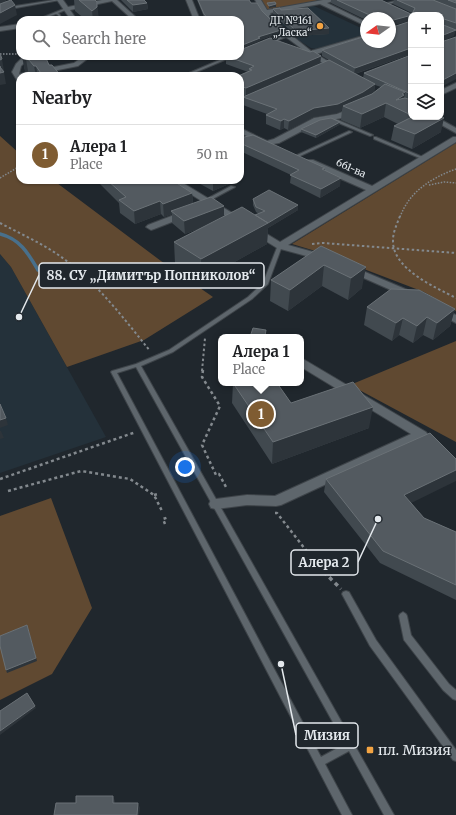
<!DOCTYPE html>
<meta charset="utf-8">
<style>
:root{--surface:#fff;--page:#f2f2f2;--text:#202124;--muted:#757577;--line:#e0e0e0;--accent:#7f5c32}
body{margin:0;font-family:Merriweather,serif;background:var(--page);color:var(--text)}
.controls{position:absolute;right:12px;top:12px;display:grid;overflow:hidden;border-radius:8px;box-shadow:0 1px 3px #0004}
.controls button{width:36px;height:36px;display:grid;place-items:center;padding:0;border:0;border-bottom:1px solid var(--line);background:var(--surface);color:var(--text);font:20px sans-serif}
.compass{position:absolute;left:360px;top:12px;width:36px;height:36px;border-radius:50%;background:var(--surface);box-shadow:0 1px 3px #0004;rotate:255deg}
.you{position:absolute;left:185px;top:467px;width:14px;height:14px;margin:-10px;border:3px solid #fff;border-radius:50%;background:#1a73e8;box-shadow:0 0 0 6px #1a73e833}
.badge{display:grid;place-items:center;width:26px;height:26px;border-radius:50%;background:var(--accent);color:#fff;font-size:13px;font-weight:700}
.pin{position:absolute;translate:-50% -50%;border:2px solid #fff;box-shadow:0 1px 4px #0006}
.popup{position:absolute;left:218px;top:334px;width:86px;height:52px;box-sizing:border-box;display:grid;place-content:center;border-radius:8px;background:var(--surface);filter:drop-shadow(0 1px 3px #0005);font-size:13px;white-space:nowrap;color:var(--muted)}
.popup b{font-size:15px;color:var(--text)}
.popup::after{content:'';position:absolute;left:50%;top:100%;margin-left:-8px;border:8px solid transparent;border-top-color:var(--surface)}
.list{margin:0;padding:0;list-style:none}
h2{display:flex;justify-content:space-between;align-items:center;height:52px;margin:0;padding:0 16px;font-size:17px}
h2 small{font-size:13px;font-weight:400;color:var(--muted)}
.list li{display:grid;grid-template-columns:26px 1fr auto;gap:12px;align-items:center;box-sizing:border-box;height:60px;padding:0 16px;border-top:1px solid var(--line)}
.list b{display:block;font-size:15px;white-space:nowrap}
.list p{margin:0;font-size:13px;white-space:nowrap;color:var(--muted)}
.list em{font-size:13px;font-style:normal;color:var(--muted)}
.icon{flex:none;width:22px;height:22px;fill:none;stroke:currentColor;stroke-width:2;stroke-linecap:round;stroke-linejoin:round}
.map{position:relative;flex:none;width:456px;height:815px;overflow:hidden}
.search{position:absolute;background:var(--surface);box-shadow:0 1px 3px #0004;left:16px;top:16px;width:228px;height:44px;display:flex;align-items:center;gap:10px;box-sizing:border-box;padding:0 14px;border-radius:12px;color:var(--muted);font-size:15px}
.panel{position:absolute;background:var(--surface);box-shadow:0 1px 3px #0004;left:16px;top:72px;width:228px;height:112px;border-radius:12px}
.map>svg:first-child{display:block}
</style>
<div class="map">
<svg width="456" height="815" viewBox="0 0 456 815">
<rect width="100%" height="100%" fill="#20272d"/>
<path fill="#24313a" d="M312 5 361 28 359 29 366 32V35L316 49 311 48 295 38 271 13Z
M0 254 11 267 106 437 0 473Z"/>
<path fill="#604931" d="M258 0H316L321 2 265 12Z
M0 136 20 154V180H53L161 261 213 297 144 340 67 367 11 267 0 254Z
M456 143V311L424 292 322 253 292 244Z
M456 341V442L350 385Z
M51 498 92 608 52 674 0 700V516Z"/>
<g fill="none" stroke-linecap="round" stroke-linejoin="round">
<path stroke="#48708c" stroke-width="3.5" d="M0 234C20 239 28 253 38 270"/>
<defs>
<path id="lane" d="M54 0H60L10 9 0 14V12L9 7Z
M399 0H404L384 5 383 4Z
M66 8 68 9 58 13 60 15 62 20H60L58 15 56 14 40 20H36Z
M229 56H234L187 76H182Z
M329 117H331L373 135 370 136 329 119Z
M349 131 352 132 298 157 295 156Z
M374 137H376L425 158 422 159 374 139Z
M231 186 235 187 207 202 203 201Z
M278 245H280L282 246 268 284 252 299 173 352 141 366 394 815H384L349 751 325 764 352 815H342L111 372 112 371 136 364 169 350 248 297 263 283ZM136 367 345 744 321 757 117 373Z
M346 591 349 592 376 640 456 750V761L453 760 370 646 342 594 343 592Z
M403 612 406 614 407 616 411 635 449 684 456 690V700L453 699 443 690 404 640 399 616 400 614Z"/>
<path id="street" d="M57 0H63L68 7 102 0H117L139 20H133L112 1 70 10 77 20H71Z
M186 0H192L200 20H194Z
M255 0H261L267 10 323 0H335L327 3 366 22V26L364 25 320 4 270 13 285 30 311 51 366 35V39L316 54 341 69V71L339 72 314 58 286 37 240 55V51L283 34 263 13Z
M20 24V28L0 31V27Z
M24 56H31L21 66 19 74 74 63 84 56H91L78 66 28 76H20V83L18 82 12 72 16 64Z
M456 83V88L441 95V90Z
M355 107H358V111L342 118 319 122 279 143 267 145 240 133V128L267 141 274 139 314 118 337 114Z
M427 117H436L456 128V133Z
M453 137H456V142L288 245 328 256 330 258 325 261 277 248 168 180H178L280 242 366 190 307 164V160H313L372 186Z
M187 210 191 213 190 215 154 229 151 230 146 227 148 225Z
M351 266 417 294 418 296 413 299 409 298 348 271 346 269Z
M440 307 456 315V323L436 312 435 310 436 308Z
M303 359 426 432 428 435 426 438 281 505 276 506 247 505 216 509 211 508 209 504 211 500 216 499 247 495 275 496 411 434 301 367V360Z"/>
</defs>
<use href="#lane" stroke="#3e4449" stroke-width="2"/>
<use href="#street" stroke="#3e4449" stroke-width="2"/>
<path stroke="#83898e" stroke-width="1.5" stroke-dasharray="1.5 1.5" stroke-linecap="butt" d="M0 54H17
M0 178 20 166
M429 185 444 182 456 183
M400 217C409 192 431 178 456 169"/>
<path stroke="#83898e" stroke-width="2" stroke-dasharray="2.5 2.5" stroke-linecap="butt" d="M400 216C397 224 393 232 393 240 392 269 435 287 456 298
M0 223C19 233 39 242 57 254 94 279 122 316 150 351
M312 244 323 243 456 253
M202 371 205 338"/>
<path stroke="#83898e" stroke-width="2.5" stroke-dasharray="3 3" stroke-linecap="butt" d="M203 370 202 377 220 406 202 445 216 475 219 474 226 487
M0 479 136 432
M8 491 81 471 130 479 154 495 162 511
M154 495 158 494
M275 513H277L319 567
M165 524 163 519 169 517"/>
<path stroke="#83898e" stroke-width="3.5" stroke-dasharray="4 4" stroke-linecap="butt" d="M318 566 341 589"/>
<use href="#lane" fill="#5e666c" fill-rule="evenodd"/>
<use href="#street" fill="#5e666c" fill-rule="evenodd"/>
</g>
<path fill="#41494f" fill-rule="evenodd" d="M74 0H95L99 20H86L75 11Z
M121 0H144L147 3 148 9 133 12Z
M197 0H249L251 3 262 11 281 30 280 33 260 40V41L240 20H207L204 17Z
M331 0H381L411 14 412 13 393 4 394 0H456V30L441 24 411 15V21L390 18H366V20L331 3Z
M273 9 281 10 329 34 296 36 273 14Z
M411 21V54L355 74 363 78 364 73 411 55V117H441V132L412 149 391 140 394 126 398 124 384 117 360 128 341 120 342 110 337 113 313 117 288 130 284 128 280 130 266 124V115L267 114 243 105V97L245 96 240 94V76L248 72 226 64V56H321L320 64 339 66 322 56V50ZM375 85 381 87 374 92Z
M22 56H41L49 65 61 76H30L28 71H25Z
M339 125 316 138 301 132V129Z
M240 138 325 168V171L340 186 320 198 290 183 291 175 240 151Z
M92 180H172L192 193 193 204 224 206V216L255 215 259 214 256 212 253 205V199L298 210 268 228 267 244 202 280 175 263 174 242 201 228 185 234 172 223V214L164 217 161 214 135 224 120 213 119 203 97 181 95 182Z
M193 180H238L213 191Z
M321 246 362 288 348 300 322 286 288 311 270 301 271 280Z
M367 307 455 309 450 326 433 340 423 335 413 343 399 335 392 341 364 325Z
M233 383H277L291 403 369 428 272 464 232 403Z
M326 479 411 503 424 518 456 532V600L380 563 324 492Z"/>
<path fill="#2d343a" d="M0 0H6L7 6 0 10Z
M97 2 99 20H93L92 11Z
M147 3 148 9 133 12V5Z
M276 4V7L269 8V6Z
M15 5 17 15 0 24V13Z
M411 15V21L390 26V21Z
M329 28V34L296 36V31Z
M281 30 280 33 260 40V41L240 49V46L258 37Z
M456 30 454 36 441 42V36Z
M411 48V54L354 74 355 68Z
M22 56H41L43 68 36 66 38 76H36L34 66 29 60 26 59 28 71H25Z
M321 56 320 64 246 96V88Z
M2 59 4 71H0V60Z
M4 72 6 84 0 85V73Z
M456 73V79L441 87V81Z
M375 84 374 93 343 106 342 110 337 113 313 117 288 130 289 121 314 108Z
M405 92 403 106 396 100 402 94Z
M386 103 384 117 360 128 362 114Z
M444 118 441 132 412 149 415 134Z
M284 119V128L280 130 281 121Z
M340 122 339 125 316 138V135Z
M242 156V172L240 176V160Z
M341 178 340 186 320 198 321 189Z
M213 180H238L213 191Z
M192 193 193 206 171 211 172 214 164 217 163 204Z
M160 201 161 214 135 224 134 211Z
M298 205V210L268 228 267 244 202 280 201 259Z
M224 206V219L185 234 184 221Z
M324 265 322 286 288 311 290 290Z
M366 267 362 288 348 300 351 278Z
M455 309 450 326 433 340 437 323Z
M427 317 423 335 413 343 417 326Z
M403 318 399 335 392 341 396 323Z
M373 407 369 428 272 464 273 442Z
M6 418 8 425 0 428V420Z
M0 431H1L4 438 0 439Z
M456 470V481L401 508 404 495Z
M27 625 37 661 7 673 6 670Z
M35 706 36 708 0 735V731Z
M113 796 115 801V808L113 803Z
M138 803 140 808 139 815H137Z"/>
<path fill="#535a60" stroke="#6a7176" d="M11 0 15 5 0 13V4Z
M79 0H95L97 2V7L92 11Z
M127 0H144L147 3 133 5Z
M198 0H249L251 3H257L262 11 281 30 258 37 260 38 240 46V20H209L204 14Z
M337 0H381L411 14 413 12 415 8 397 0H433L456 9V23L441 18V22V15H412L390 21V22V18H376Z
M448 0H456V3Z
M275 2 276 4 269 6 267 3Z
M280 8 281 10 308 8 329 28 296 31 273 9Z
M411 21V48L355 68 322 50 366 36V42H390V28Z
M441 24 456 30 441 36Z
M441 37V42L456 37V73L441 81Z
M270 38 310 52 313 51 321 56 246 88 240 86V76H238L252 70 249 69 254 66 226 56H240V50Z
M0 53 2 59 0 60Z
M411 55V94L364 73Z
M45 56 49 65H52L61 76H43L36 66H34L29 60 26 59Z
M329 60 375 84 363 92 338 104 314 108 289 121 284 119 281 121 266 115 277 109 243 97Z
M0 66V67L4 72 0 73Z
M385 84 405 92 402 94 404 95 396 100 405 98 411 100V115L386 103 362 114 343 106 372 94Z
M441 116 444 118 415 134 394 126 412 117H441Z
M331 118 340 122 316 135 301 129 320 120Z
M253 135 325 168 322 169 341 178 321 189 290 175 299 170 240 143V138Z
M240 154 242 156 240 160Z
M107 180H172L192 193 163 204 160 201 134 211 119 200 126 197Z
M269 190 298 205 268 223 255 215 265 211 256 207 253 199Z
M211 197 224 206 184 221 171 211Z
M242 207 268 223 201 259 174 242Z
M321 246 366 267 351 278 324 265 290 290 271 280Z
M391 289 419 290 455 309 437 323 427 317 417 326 403 318 396 323 367 307Z
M253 328 266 330 265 336 272 337H250Z
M353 382 373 407 273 442 233 383H277L291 403Z
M0 404 6 418 0 420Z
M430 433 456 459V470L404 495 424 518 456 532V585L383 551 326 479Z
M27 625 36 658 6 670 0 646V636Z
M27 693 35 706 0 731V711Z
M76 796H113V803H138L137 815H54L56 803H76Z"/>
<g fill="#f3a443" stroke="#20272d" stroke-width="1.5">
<circle cx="320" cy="26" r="4"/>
<rect x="366" y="746" width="8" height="8" rx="2"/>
</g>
<g text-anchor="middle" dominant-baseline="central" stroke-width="3" stroke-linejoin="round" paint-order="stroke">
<g font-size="10" fill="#e4e9ed" stroke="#20272d" text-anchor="end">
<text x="312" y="20">ДГ №161<tspan x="312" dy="12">„Ласка“</tspan></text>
</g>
<g font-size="10" fill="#e4e9ed" stroke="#20272d">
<text transform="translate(351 168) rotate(24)">661-ва</text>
</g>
<g font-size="14" fill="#e4e9ed" stroke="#20272d" text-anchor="start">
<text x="378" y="750">пл. Мизия</text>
</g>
</g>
<path fill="none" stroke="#e4e9ed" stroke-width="1.5" d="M19 317L39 275M378 519L358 562M281 664L296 735"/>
<g fill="#e4e9ed" stroke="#20272d" stroke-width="1.5">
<circle cx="19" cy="317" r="4"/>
<circle cx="378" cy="519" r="4"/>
<circle cx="281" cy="664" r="4"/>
</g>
<g fill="#20272d" stroke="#e4e9ed" stroke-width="1.5">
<rect x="39" y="263" width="225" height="25" rx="4"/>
<rect x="291" y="550" width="67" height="25" rx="4"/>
<rect x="296" y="723" width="62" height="25" rx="4"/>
</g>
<g font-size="13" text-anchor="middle" font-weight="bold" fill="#e4e9ed">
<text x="151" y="280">88. СУ „Димитър Попниколов“</text>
<text x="324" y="567">Алера 2</text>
<text x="327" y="740">Мизия</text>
</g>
</svg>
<div class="controls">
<button>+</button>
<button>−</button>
<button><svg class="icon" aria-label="layers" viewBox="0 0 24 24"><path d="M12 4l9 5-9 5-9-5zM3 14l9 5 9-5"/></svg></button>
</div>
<svg class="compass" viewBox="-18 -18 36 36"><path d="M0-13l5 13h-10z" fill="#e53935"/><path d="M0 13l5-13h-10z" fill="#757577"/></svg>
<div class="you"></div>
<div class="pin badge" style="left:261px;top:414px">1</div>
<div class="popup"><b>Алера 1</b>Place</div>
<div class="search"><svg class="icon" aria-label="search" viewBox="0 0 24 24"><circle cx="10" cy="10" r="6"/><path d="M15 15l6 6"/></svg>Search here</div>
<section class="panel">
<h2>Nearby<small></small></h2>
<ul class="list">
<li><span class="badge">1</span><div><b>Алера 1</b><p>Place</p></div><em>50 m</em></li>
</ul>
</section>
</div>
